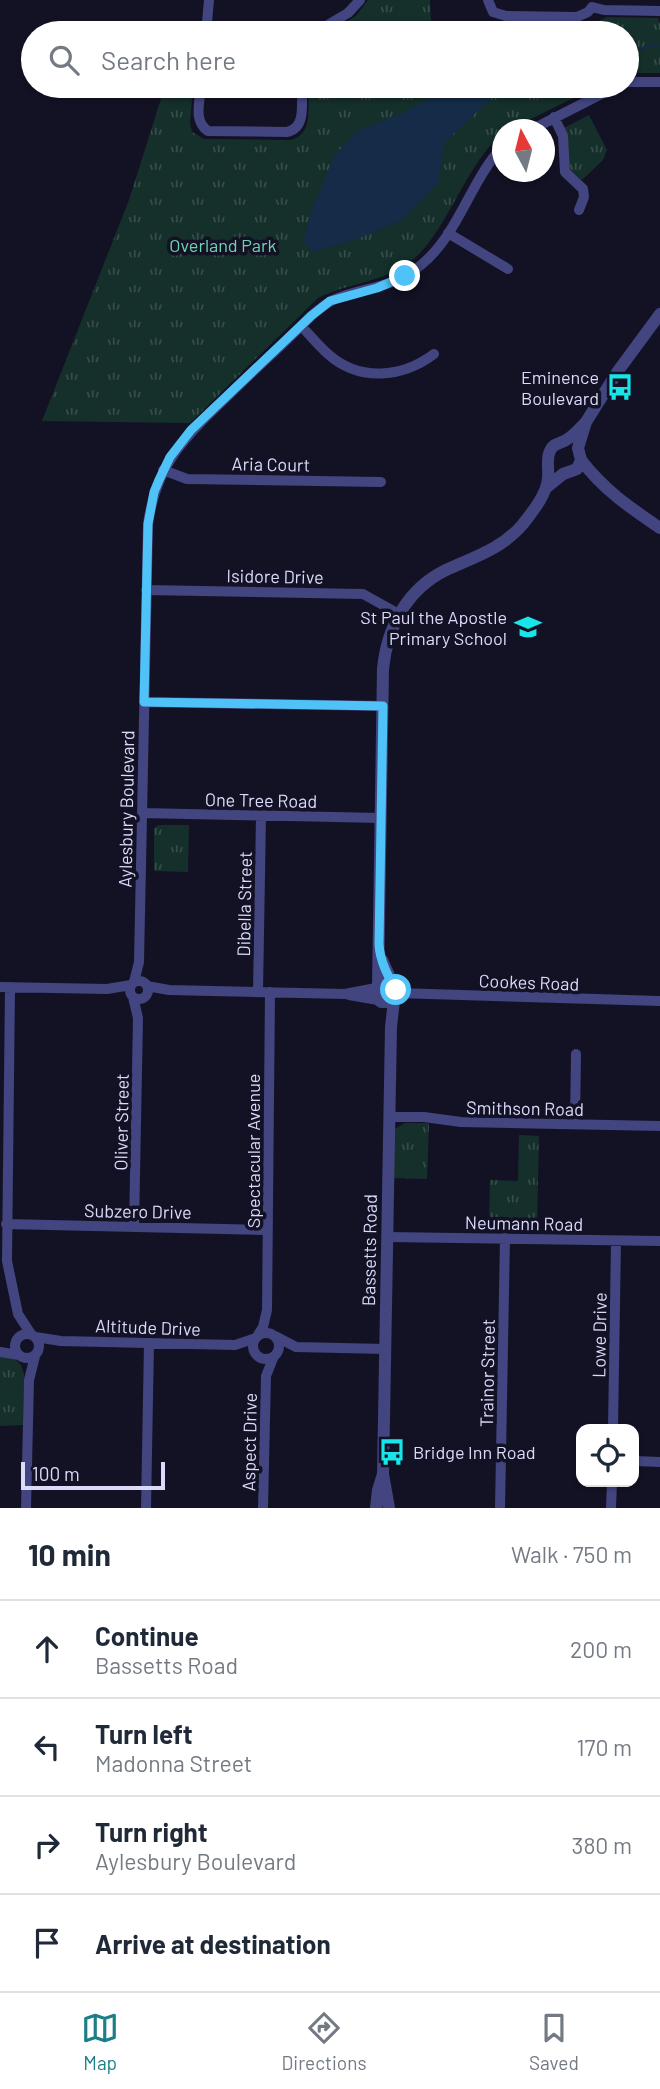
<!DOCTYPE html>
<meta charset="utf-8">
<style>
:root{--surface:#fff;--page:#f2f2f3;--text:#1f2937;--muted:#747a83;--line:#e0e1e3;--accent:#1c7e87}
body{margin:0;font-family:Barlow,sans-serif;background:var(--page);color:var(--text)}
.controls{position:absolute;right:21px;bottom:21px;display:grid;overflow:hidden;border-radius:14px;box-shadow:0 2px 5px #0004}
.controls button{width:63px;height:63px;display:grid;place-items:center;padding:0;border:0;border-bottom:2px solid var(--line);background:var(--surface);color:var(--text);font:35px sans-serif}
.compass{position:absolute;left:492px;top:119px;width:63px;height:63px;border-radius:50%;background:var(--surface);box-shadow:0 2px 5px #0004;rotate:353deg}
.scale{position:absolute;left:21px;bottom:18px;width:144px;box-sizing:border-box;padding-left:7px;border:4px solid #dbdafb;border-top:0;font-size:19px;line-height:24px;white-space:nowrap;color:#dbdafb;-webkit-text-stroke:5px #131225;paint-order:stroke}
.stop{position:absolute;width:21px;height:21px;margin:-16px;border:5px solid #4fc3f7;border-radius:50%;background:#fff}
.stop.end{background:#4fc3f7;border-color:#fff;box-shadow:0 2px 7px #0008}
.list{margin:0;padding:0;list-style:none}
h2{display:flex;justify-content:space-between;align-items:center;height:91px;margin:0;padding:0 28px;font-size:30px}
h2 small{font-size:23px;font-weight:400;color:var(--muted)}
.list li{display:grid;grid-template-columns:46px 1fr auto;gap:21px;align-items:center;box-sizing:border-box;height:98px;padding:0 28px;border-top:2px solid var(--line)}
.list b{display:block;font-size:26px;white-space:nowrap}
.list p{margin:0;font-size:23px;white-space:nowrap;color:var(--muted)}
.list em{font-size:23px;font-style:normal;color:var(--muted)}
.icon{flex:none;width:38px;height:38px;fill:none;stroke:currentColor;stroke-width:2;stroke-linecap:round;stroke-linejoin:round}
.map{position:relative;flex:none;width:660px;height:1508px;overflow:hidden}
.search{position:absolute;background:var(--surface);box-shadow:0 2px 5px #0004;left:21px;right:21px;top:21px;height:77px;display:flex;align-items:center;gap:18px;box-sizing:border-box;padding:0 24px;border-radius:38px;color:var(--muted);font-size:26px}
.sheet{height:483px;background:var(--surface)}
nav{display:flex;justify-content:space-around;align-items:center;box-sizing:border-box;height:98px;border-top:2px solid var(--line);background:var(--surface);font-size:19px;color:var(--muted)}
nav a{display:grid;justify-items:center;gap:4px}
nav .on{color:var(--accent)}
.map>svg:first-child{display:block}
</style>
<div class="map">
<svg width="660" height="1508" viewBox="0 0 660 1508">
<defs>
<pattern id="park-tufts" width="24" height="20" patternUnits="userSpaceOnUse" patternTransform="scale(1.75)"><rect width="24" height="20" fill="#152f2b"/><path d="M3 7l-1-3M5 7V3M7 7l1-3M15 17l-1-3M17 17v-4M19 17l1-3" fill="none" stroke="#364d4b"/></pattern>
</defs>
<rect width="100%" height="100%" fill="#131225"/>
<path fill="url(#park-tufts)" d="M368 0H430L431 21 592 24 607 17 658 18 660 24V73H627V33H326L356 16Z
M165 86H193L190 123 192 132 204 139 291 140C314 134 308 104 308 86H597L511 129 503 130 502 134C469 161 451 220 420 253 391 283 352 281 318 298L190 423 42 421 129 200Z
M589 115 607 150 603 160 582 180 569 170 562 129Z
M158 825H189L188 872 154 871V829Z
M405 1123H429L427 1179 393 1178 395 1129Z
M519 1135 539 1136 537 1227H489L490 1180 518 1181Z
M0 1356 14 1358 21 1365 24 1374 23 1425 0 1426Z"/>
<path fill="#142c47" d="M450 86H504L444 143 439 182 402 220 352 241 314 252 303 241 314 205 334 156 357 131 405 112Z"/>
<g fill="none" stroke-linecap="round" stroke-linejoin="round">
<path stroke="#142c47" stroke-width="2.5" d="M627 51 660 44"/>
<path stroke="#42457f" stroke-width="10" d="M488 0 493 12 506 16 577 17 588 12 592 7
M592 7 604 10 660 11
M206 33 209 0
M314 33 348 13 360 0
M627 82H660
M201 86C200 102 193 121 208 131L287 132C307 128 301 102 302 86
M554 117 563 136 565 172 583 189 584 197 579 210
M531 130 617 86
M448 233 508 269
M301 326C310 335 318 345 328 354 359 382 402 378 434 354
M163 470 187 479 381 482
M146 590 363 594 399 614
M144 702 383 706
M142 813 381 818
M130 990a9 9 0 1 1 18 0a9 9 0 1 1-18 0Z
M134 982 139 962 148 524C156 463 187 435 229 395 256 368 285 343 311 316 318 310 325 304 333 300 364 286 391 290 421 265 459 234 470 181 503 146
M147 986 169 990 345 994 376 988
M0 987 107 989 131 985
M10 987 7 1261 18 1314 31 1334
M258 992 261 815
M397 993 660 1001
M349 995 378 1000
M133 997 138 1018 134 1227
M389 1117H424L461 1122 660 1126
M575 1124 576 1054
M6 1224 268 1230
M387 1237 660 1241
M253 1346a13 13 0 1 1 26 0a13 13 0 1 1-26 0Z
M15 1346a12 12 0 1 1 24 0a12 12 0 1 1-24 0Z
M275 1336 296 1347 385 1349
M35 1337 61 1341 235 1345 256 1338
M256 1338 263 1327 267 1310 270 992
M0 1352 19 1355
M613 1429 616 1241
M634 1461 660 1462
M26 1508 29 1380 35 1356
M146 1508 149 1343
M263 1508 266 1376 274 1356
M500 1508 505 1238
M611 1508 612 1482"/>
<path stroke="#42457f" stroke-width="12" d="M581 460C604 490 629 507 660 528
M547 487 563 474 577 469 581 460 578 448 586 422 618 371 660 314
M382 960 397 993 391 1002H381L376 997V988L381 983H390
M378 985 383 669C387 627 407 589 446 570 474 557 502 549 523 524 533 511 547 494 548 478 549 469 546 459 550 451 553 443 560 444 566 440 574 436 580 428 586 422
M376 1508 378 1490 383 1474
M389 1508 383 1474 391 1027 394 1000"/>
</g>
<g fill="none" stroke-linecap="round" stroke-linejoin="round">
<path stroke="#4fc3f7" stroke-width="9" d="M396 990C388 976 380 962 379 944L383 706 144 702 148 524 154 492 159 480 170 457 191 430 311 316 330 301 377 288 405 276"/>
</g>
<defs>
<symbol id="bus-bare" viewBox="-9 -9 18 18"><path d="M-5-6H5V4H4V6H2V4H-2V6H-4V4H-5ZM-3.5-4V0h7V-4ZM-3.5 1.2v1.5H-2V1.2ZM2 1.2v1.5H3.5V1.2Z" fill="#19e5e8" stroke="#131225" stroke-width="2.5" paint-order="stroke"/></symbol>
<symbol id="school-bare" viewBox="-9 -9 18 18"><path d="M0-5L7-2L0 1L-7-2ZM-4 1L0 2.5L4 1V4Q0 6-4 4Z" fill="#19e5e8" stroke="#131225" stroke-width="2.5" paint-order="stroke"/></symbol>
</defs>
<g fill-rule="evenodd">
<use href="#bus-bare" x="601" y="368" width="38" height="38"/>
<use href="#school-bare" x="509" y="608" width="38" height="38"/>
<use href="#bus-bare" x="373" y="1433" width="38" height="38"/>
</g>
<g text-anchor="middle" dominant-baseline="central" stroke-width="7" stroke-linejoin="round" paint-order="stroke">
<g font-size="18" fill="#6cd4b1" stroke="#131225">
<text x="223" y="245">Overland Park</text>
</g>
<g font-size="18" fill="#dbdafb" stroke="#131225" text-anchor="end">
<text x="599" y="377">Eminence<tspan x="599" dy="21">Boulevard</tspan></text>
<text x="507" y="617">St Paul the Apostle<tspan x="507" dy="21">Primary School</tspan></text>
<text x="413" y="1452" text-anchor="start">Bridge Inn Road</text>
</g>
<g font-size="18" fill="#dbdafb" stroke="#131225">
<text transform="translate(271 464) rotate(1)">Aria Court</text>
<text transform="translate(275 576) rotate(1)">Isidore Drive</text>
<text transform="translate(261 800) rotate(1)">One Tree Road</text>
<text transform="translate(126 809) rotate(-89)">Aylesbury Boulevard</text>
<text transform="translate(244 904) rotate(-89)">Dibella Street</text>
<text transform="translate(529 982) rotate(2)">Cookes Road</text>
<text transform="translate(525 1108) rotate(1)">Smithson Road</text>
<text transform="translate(121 1122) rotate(-89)">Oliver Street</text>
<text transform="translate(253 1151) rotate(-90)">Spectacular Avenue</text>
<text transform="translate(138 1211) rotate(1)">Subzero Drive</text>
<text transform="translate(524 1223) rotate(1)">Neumann Road</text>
<text transform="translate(369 1250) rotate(-89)">Bassetts Road</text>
<text transform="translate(148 1327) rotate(2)">Altitude Drive</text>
<text transform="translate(599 1335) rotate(-89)">Lowe Drive</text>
<text transform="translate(487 1373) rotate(-89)">Trainor Street</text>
<text transform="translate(249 1442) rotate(-89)">Aspect Drive</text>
</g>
</g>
</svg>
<div class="controls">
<button><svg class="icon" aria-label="locate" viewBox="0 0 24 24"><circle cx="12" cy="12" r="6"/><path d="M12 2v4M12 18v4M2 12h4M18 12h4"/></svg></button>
</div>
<svg class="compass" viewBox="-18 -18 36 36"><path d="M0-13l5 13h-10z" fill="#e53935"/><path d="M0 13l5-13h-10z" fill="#747a83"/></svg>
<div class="scale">100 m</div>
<div class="stop" style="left:396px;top:990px"></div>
<div class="stop end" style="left:405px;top:276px"></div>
<div class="search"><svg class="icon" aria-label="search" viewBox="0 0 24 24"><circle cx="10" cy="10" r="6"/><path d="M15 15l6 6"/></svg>Search here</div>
</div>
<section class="sheet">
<h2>10 min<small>Walk · 750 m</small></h2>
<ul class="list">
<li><svg class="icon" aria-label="ahead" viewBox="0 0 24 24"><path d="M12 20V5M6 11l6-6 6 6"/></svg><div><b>Continue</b><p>Bassetts Road</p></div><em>200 m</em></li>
<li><svg class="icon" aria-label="left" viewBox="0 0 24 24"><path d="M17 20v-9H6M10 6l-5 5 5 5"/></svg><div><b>Turn left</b><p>Madonna Street</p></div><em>170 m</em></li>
<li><svg class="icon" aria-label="right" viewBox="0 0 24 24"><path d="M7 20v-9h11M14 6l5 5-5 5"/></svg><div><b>Turn right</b><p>Aylesbury Boulevard</p></div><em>380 m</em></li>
<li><svg class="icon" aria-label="arrive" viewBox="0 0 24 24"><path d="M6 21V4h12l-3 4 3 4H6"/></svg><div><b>Arrive at destination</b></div></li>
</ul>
</section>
<nav>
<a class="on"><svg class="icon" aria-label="map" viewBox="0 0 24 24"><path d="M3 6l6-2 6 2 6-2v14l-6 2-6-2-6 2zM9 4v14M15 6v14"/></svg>Map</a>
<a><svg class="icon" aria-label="directions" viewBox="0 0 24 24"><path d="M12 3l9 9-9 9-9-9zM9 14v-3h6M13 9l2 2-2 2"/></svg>Directions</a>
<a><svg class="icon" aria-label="saved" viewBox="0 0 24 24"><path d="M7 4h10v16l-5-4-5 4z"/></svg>Saved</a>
</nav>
